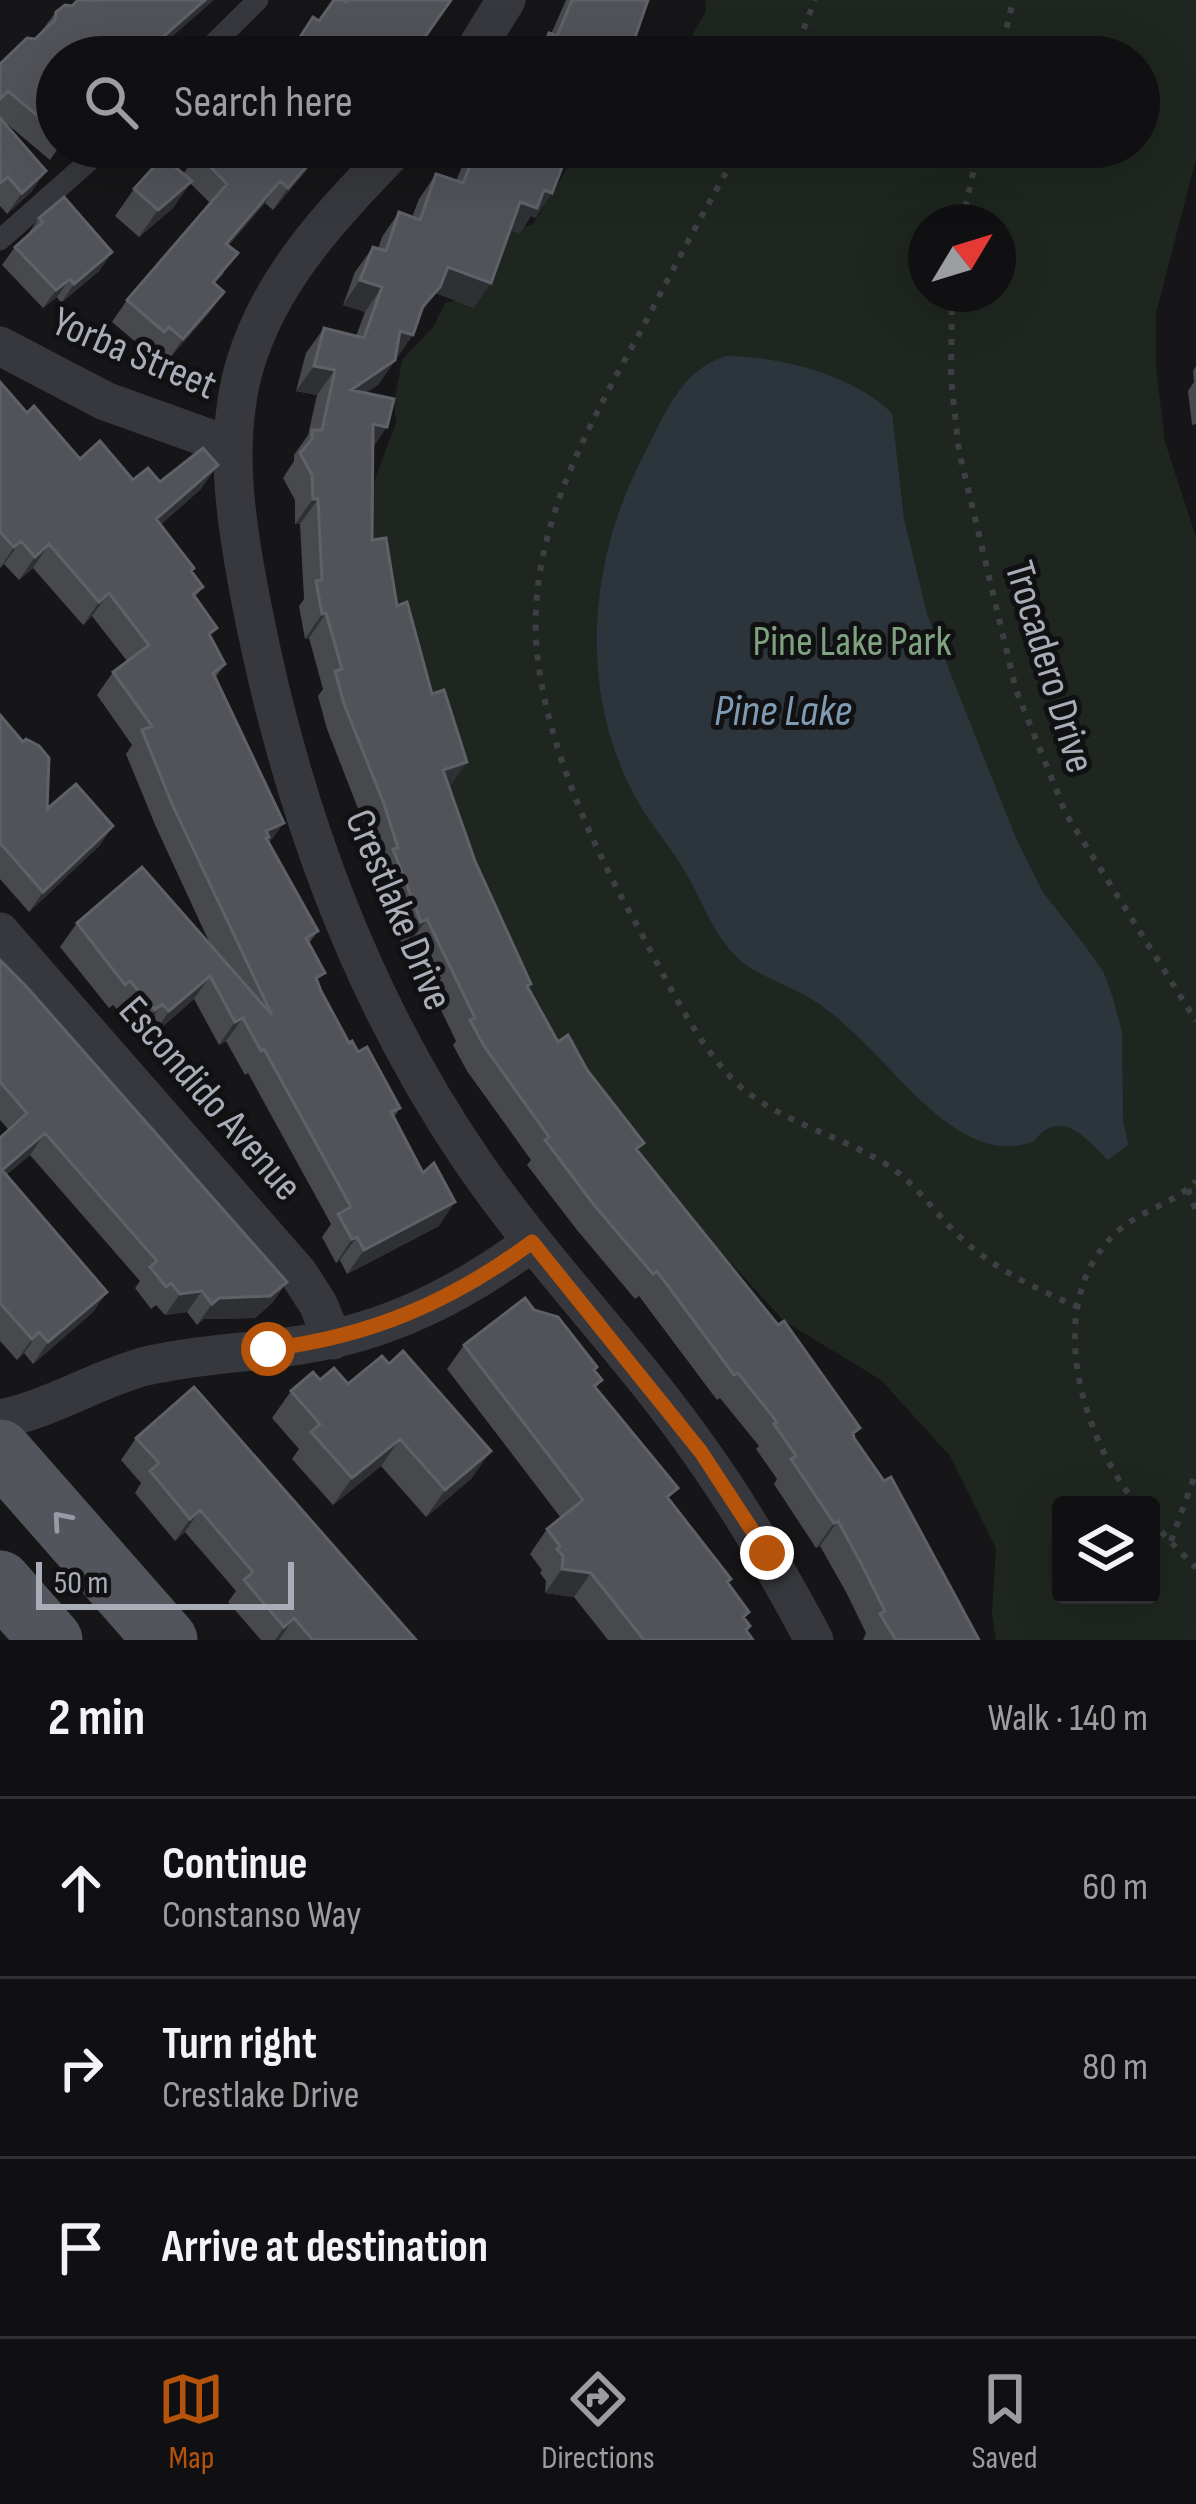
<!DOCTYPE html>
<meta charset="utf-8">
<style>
:root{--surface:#101012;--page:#1e1e20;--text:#f1f3f6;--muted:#9c9d9f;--line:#303032;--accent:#b45309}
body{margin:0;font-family:"Sofia Sans Condensed",sans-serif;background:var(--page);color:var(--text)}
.controls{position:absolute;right:36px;bottom:36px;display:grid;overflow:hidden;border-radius:12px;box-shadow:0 12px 48px #0002}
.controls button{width:108px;height:108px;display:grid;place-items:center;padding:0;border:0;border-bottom:3px solid var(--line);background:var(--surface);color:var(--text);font:60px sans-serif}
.compass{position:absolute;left:908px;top:204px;width:108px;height:108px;border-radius:50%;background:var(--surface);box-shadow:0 12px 48px #0002;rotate:52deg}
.scale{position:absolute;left:36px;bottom:30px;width:258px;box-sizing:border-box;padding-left:12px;border:6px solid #a8adb8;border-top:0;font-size:33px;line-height:42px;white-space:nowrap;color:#a8adb8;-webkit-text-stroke:9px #111113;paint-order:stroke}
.stop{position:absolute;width:36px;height:36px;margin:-27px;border:9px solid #b45309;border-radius:50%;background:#fff}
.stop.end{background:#b45309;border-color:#fff;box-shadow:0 3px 12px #0008}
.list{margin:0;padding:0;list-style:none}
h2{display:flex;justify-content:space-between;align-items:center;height:156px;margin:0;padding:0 48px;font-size:51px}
h2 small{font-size:39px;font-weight:400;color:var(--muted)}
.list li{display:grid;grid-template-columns:78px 1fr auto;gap:36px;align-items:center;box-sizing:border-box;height:180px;padding:0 48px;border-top:3px solid var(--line)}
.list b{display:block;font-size:45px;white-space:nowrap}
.list p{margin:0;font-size:39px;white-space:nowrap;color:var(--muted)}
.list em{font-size:39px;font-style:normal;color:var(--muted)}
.icon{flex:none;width:66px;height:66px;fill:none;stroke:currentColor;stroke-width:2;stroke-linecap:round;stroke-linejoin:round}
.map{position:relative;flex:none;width:1196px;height:1640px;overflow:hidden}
.search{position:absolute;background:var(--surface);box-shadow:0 12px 48px #0002;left:36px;right:36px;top:36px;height:132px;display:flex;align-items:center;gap:30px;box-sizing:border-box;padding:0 42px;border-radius:66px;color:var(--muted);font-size:45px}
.sheet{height:696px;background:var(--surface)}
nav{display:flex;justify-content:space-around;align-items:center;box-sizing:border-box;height:168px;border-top:3px solid var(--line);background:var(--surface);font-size:33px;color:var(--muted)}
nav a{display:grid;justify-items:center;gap:6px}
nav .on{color:var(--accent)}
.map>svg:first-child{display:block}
</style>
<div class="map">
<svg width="1196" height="1640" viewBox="0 0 1196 1640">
<rect width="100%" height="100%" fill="#161618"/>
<path fill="#1e261f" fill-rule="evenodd" d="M706 0H1196V159L1156 313V366L1165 442 1196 537V1640H996L992 1614 996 1548 950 1456 881 1380 784 1321 669 1196 587 1085 510 963 469 870 373 564 366 503 396 423 394 403 402 360 433 327 445 303 485 293 479 259 497 232 532 225 580 147H1139V57H679L705 13ZM926 222H998V294H926ZM1061 1505H1151V1595H1061Z"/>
<path fill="#2c353c" d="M726 356C782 357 851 374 892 413L904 519 927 614 1015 836 1042 891 1086 947 1104 973 1113 998 1122 1032 1123 1120 1128 1145 1108 1160C1085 1137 1060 1107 1034 1141 967 1168 907 1083 864 1043 847 1026 829 1009 808 997 781 981 753 976 731 951 709 926 699 893 681 865 668 844 652 826 640 805 577 699 587 563 643 457 664 416 680 370 726 356Z"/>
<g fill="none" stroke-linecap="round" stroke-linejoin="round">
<path stroke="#3d3f44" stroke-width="6" stroke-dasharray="6 9" stroke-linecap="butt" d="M793 57 815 0
M1000 57 1013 0
M741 147C707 204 676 264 645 323 597 411 541 506 536 609 530 706 586 835 633 918 662 970 701 1057 747 1092 788 1124 840 1136 884 1163 917 1183 934 1213 961 1238 993 1268 1039 1291 1079 1307
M962 222 979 147
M952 294 951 379 959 451 1016 690 1066 814 1196 1021
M1188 1189 1196 1211
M1137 1505C1081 1436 1040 1301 1118 1231 1141 1210 1174 1204 1196 1181
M1151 1521 1196 1568
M1171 1541 1196 1472"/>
<path stroke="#37383d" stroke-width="21" d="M200 57 258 0
M0 240 105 147"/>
<path stroke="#37383d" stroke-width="39" d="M471 57 506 0
M397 147C334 213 270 277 244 368 223 444 236 524 251 601 289 799 358 994 473 1162 543 1264 631 1352 702 1454 744 1513 780 1576 814 1640
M0 346 105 401 233 447
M0 932 298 1273 318 1304 333 1340
M0 1419C51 1409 96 1379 146 1366 197 1354 249 1353 300 1345 388 1332 462 1294 532 1242"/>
<path stroke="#53555c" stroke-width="63" d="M0 1451 166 1640
M0 1582 51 1640"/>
</g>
<path fill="#47494d" d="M451 0 411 57H285L313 17 319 21 346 2Z
M566 0H648L622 57H532L549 33 551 34Z
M56 12 57 147H59L50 160 0 118 46 171 31 192 7 214 0 206V64L35 39Z
M326 147 273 210 265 203 228 246 223 274 214 284 224 292 209 313 168 360 154 348 149 353 112 322 127 300 210 203 190 183 173 208 139 237 115 216 134 189 183 174 198 154Z
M470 147H581L574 158 567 156 552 193 535 218 531 216 520 233 510 230 474 308 436 293 420 314 395 360 378 385 365 393 373 448 372 540 397 606 449 787 475 861 531 984 528 988 558 1042 587 1070 638 1151 854 1436 979 1640H863L866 1633 846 1592 820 1546 816 1548 774 1484 777 1479 756 1449 759 1446 720 1398 717 1400 639 1296 635 1299 577 1230 527 1165 531 1160 467 1071 453 1045 456 1041 409 944 403 947 376 874 379 869 366 829 327 729 318 696 323 689 309 638 305 639 299 606 304 599 300 524H295V500L283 478 294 461V455L308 435 317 395 296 391 306 353 324 328 356 336 365 312 343 305 355 272 373 247 378 249 382 237 399 212 412 217 419 199 436 174 456 181Z
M39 218 112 252 99 271 61 303 57 297 43 308 2 265 15 247 26 237Z
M1196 366V424L1192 425 1188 391 1194 382 1193 371Z
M0 382 27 413 80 459 133 480 201 489 160 525 194 568 192 572 203 587 195 597 211 637 225 664 215 678 269 844 318 931 309 943 321 991 349 1043 358 1052 400 1108 394 1117 439 1226 347 1274 340 1260 336 1263 322 1237 331 1224 248 1073 245 1075 226 1041 219 1045 194 999 153 1035 146 1027 139 1034 113 1005 109 1008 60 947 77 923 212 948 156 827 126 754 132 745 97 695 113 672 127 661 92 616 83 625 33 568 19 580 4 564 0 568Z
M0 715 47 809 113 826 99 846 29 912 0 879Z
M0 960 287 1282 272 1303 255 1318 204 1319 197 1325 187 1312 165 1315 156 1305 151 1309 135 1288 140 1281 30 1155 6 1175 107 1292 92 1313 33 1364 24 1353 17 1360 0 1341V1138L9 1130 0 1120Z
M534 1310 597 1367 594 1371 602 1380 596 1388 669 1500 731 1579 728 1584 749 1612 744 1619 750 1626 747 1632 753 1640H608L574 1597 545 1593 546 1581 540 1573 542 1570 530 1554 547 1529 561 1518 447 1369 464 1345Z
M320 1380 348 1384 472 1478 426 1517 381 1466 333 1505 292 1459 299 1449 272 1418 291 1391Z
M136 1438 416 1640H261L228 1602 236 1591 185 1532 175 1541 135 1493 141 1483 121 1460Z"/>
<path fill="#2f3033" d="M205 0H214L149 57H140Z
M626 37 634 40 622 57H612Z
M323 147H326L273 210 288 188Z
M564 147H581L574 158 560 153Z
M46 171 31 192 7 214 22 193Z
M192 181 173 208 139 237 158 210Z
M280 181 265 203 211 265 226 244Z
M544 190 552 193 535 218 531 216 520 233 502 227 520 202Z
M112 252 99 271 61 303 74 284Z
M448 267 491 283 474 308 436 293 406 331Z
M70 279 57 297 43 308 56 290Z
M360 280 382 287 365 312 343 305Z
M224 292 209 313 168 360 183 339Z
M400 331 413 335 378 385 334 415 351 390Z
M314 366 335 370 317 395 296 391Z
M373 424 387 427 370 452Z
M218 465 201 489 140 543 156 519Z
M313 499H318L300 524H295Z
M21 541 4 564 0 568 14 547Z
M49 544 33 568 19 580 35 557Z
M109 593 92 616 83 625 99 602Z
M326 613 309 638 305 639 322 614Z
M467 762 450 787 425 795 443 770Z
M284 823 267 846 266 831Z
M113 826 99 846 29 912 43 892Z
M427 919 409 944 403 947 421 922Z
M210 976 194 999 153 1035 169 1011Z
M162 1004 146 1027 139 1034 155 1010Z
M243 1018 226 1041 219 1045 235 1022Z
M45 1133 30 1155 0 1180V1173Z
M455 1202 439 1226 347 1274 364 1250Z
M357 1237 340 1260 336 1263 352 1239Z
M287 1282 272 1303 255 1318 204 1319 197 1325 212 1304 219 1298Z
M202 1291 187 1312 165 1315 180 1294Z
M107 1292 92 1313 33 1364 48 1342Z
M39 1332 24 1353 17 1360 32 1339Z
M400 1439 381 1466 333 1505 352 1478Z
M491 1451 472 1478 426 1517 445 1490Z
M200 1510 185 1532 175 1541 190 1519Z
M838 1521 820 1546 816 1548 834 1523Z
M562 1569 591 1573 574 1597 545 1593Z
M294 1618 279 1640H275L284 1627Z"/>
<path fill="#525359" stroke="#5f6168" stroke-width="3" d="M78 0H205L140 57H57V132L8 91 0 99V64L27 38 35 39 55 20 56 12 65 5 72 6Z
M334 0H343L346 2 348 0H451L420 44 413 39 398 57H285L293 48 313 17 319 21Z
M572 0H648L634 40 626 37 619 57H540L549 33 557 36Z
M0 118 46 171 22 193 8 177 0 183Z
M204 147H323L288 188 280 181 226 244 238 253 213 282 224 292 183 339 169 327 164 332 127 300 227 184 198 154Z
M478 147H570L552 193 544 190 537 208 520 202 491 283 448 267 440 287 423 306 413 335 400 331 395 360 351 390 394 399 387 427 373 424 372 540 386 538 397 606 407 602 432 694 444 690 467 762 443 770 475 861 531 984 527 986 558 1042 568 1035 587 1070 644 1143 636 1149 778 1325 784 1321 860 1428 853 1433 854 1438 884 1481 891 1477 979 1640H896L880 1614 885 1611 863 1567 838 1521 834 1523 791 1459 796 1456 774 1424 777 1422 738 1373 734 1375 657 1271 653 1274 594 1205 545 1140 549 1137 484 1046 470 1020 475 1018 427 919 421 922 393 849 398 848 384 804 344 704 335 671 342 669 326 613 322 614 316 581 322 580 318 499H313L312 475 300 453 312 439V430H322L335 370 314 366 324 328 364 338 382 287 360 280 373 247 386 251 399 212 420 220 436 174 463 183Z
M163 157 192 181 158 210 134 189Z
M64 197 112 252 74 284 70 279 56 290 15 247 43 222 39 218Z
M0 382 27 413 34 406 80 459 100 441 133 480 148 468 160 482 203 448 218 465 156 519 194 568 191 571 203 587 193 594 217 628 209 634 225 664 213 673 284 823 266 831 269 837 266 838 318 931 306 938 325 973 316 978 321 991 349 1043 352 1041 358 1052 367 1047 400 1108 391 1112 423 1173 434 1163 455 1202 364 1250 357 1237 352 1239 338 1214 351 1207 264 1049 261 1051 243 1018 235 1022 210 976 169 1011 162 1004 155 1010 130 981 125 985 77 923 142 867 272 1015 172 804 142 730 152 726 113 672 149 645 109 593 99 602 49 544 35 557 21 541 14 547 0 532Z
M0 715 23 742 26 739 39 746 49 758 47 809 76 784 113 826 43 892 0 843Z
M0 960 25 985 287 1282 270 1296 219 1298 212 1304 202 1291 180 1294 171 1283 166 1287 150 1267 157 1261 45 1133 2 1170 107 1292 48 1342 39 1332 32 1339 0 1303V1138L27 1113 0 1082Z
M525 1298 534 1310 558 1317 597 1367 594 1370 602 1380 594 1386 678 1488 667 1497 731 1579 727 1582 749 1612 743 1617 750 1626 746 1630 753 1640H644L591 1573 562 1569 563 1556 557 1549 560 1546 547 1529 583 1500 464 1345Z
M403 1351 491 1451 445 1490 400 1439 352 1478 311 1432 320 1424 291 1391 313 1372 320 1380 334 1368 348 1384 382 1356 389 1364Z
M194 1387 416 1640H313L294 1618 284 1627 244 1580 253 1572 200 1510 190 1519 150 1471 159 1463 136 1438Z"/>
<defs><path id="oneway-chevron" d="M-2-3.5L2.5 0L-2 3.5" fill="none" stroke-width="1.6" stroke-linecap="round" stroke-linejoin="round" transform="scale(3)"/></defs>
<use stroke="#979ba6" href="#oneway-chevron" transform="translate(61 1520) rotate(-131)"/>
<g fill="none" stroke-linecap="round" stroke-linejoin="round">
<path stroke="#b45309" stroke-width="15" d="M268 1349C369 1337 451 1302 532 1242L701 1452 767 1553"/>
</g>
<g text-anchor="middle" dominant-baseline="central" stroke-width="10" stroke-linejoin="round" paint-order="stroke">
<g font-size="42" fill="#a8adb8" stroke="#111113">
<text transform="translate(134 354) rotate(23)">Yorba Street</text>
<text transform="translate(1049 667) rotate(73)">Trocadero Drive</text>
<text transform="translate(398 910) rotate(67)">Crestlake Drive</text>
<text transform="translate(210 1099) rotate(49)">Escondido Avenue</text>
</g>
<g font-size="42" fill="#7fa381" stroke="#111113">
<text x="852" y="642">Pine Lake Park</text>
</g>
<g font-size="45" font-style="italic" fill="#7f9bb3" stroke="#111113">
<text x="783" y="711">Pine Lake</text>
</g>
</g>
</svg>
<div class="controls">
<button><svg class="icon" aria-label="layers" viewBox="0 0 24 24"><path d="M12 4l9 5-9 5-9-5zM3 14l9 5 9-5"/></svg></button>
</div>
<svg class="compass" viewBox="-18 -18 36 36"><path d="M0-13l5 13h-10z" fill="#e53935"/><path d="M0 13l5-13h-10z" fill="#9c9d9f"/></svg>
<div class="scale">50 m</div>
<div class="stop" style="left:268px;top:1349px"></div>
<div class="stop end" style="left:767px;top:1553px"></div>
<div class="search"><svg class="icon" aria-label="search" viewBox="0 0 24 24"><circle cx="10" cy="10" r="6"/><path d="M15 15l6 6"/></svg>Search here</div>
</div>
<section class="sheet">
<h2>2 min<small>Walk · 140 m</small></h2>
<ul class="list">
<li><svg class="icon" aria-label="ahead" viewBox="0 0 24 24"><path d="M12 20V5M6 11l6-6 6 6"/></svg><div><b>Continue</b><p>Constanso Way</p></div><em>60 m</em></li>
<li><svg class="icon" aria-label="right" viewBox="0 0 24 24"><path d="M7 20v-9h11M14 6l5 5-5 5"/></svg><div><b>Turn right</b><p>Crestlake Drive</p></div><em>80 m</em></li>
<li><svg class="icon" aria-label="arrive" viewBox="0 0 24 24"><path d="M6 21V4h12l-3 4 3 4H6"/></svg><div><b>Arrive at destination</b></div></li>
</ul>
</section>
<nav>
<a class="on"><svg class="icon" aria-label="map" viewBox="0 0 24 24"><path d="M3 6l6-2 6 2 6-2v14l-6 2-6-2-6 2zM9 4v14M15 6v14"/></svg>Map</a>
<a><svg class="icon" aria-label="directions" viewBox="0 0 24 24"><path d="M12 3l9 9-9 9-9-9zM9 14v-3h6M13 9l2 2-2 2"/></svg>Directions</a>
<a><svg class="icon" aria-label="saved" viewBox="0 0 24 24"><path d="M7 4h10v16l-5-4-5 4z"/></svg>Saved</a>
</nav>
